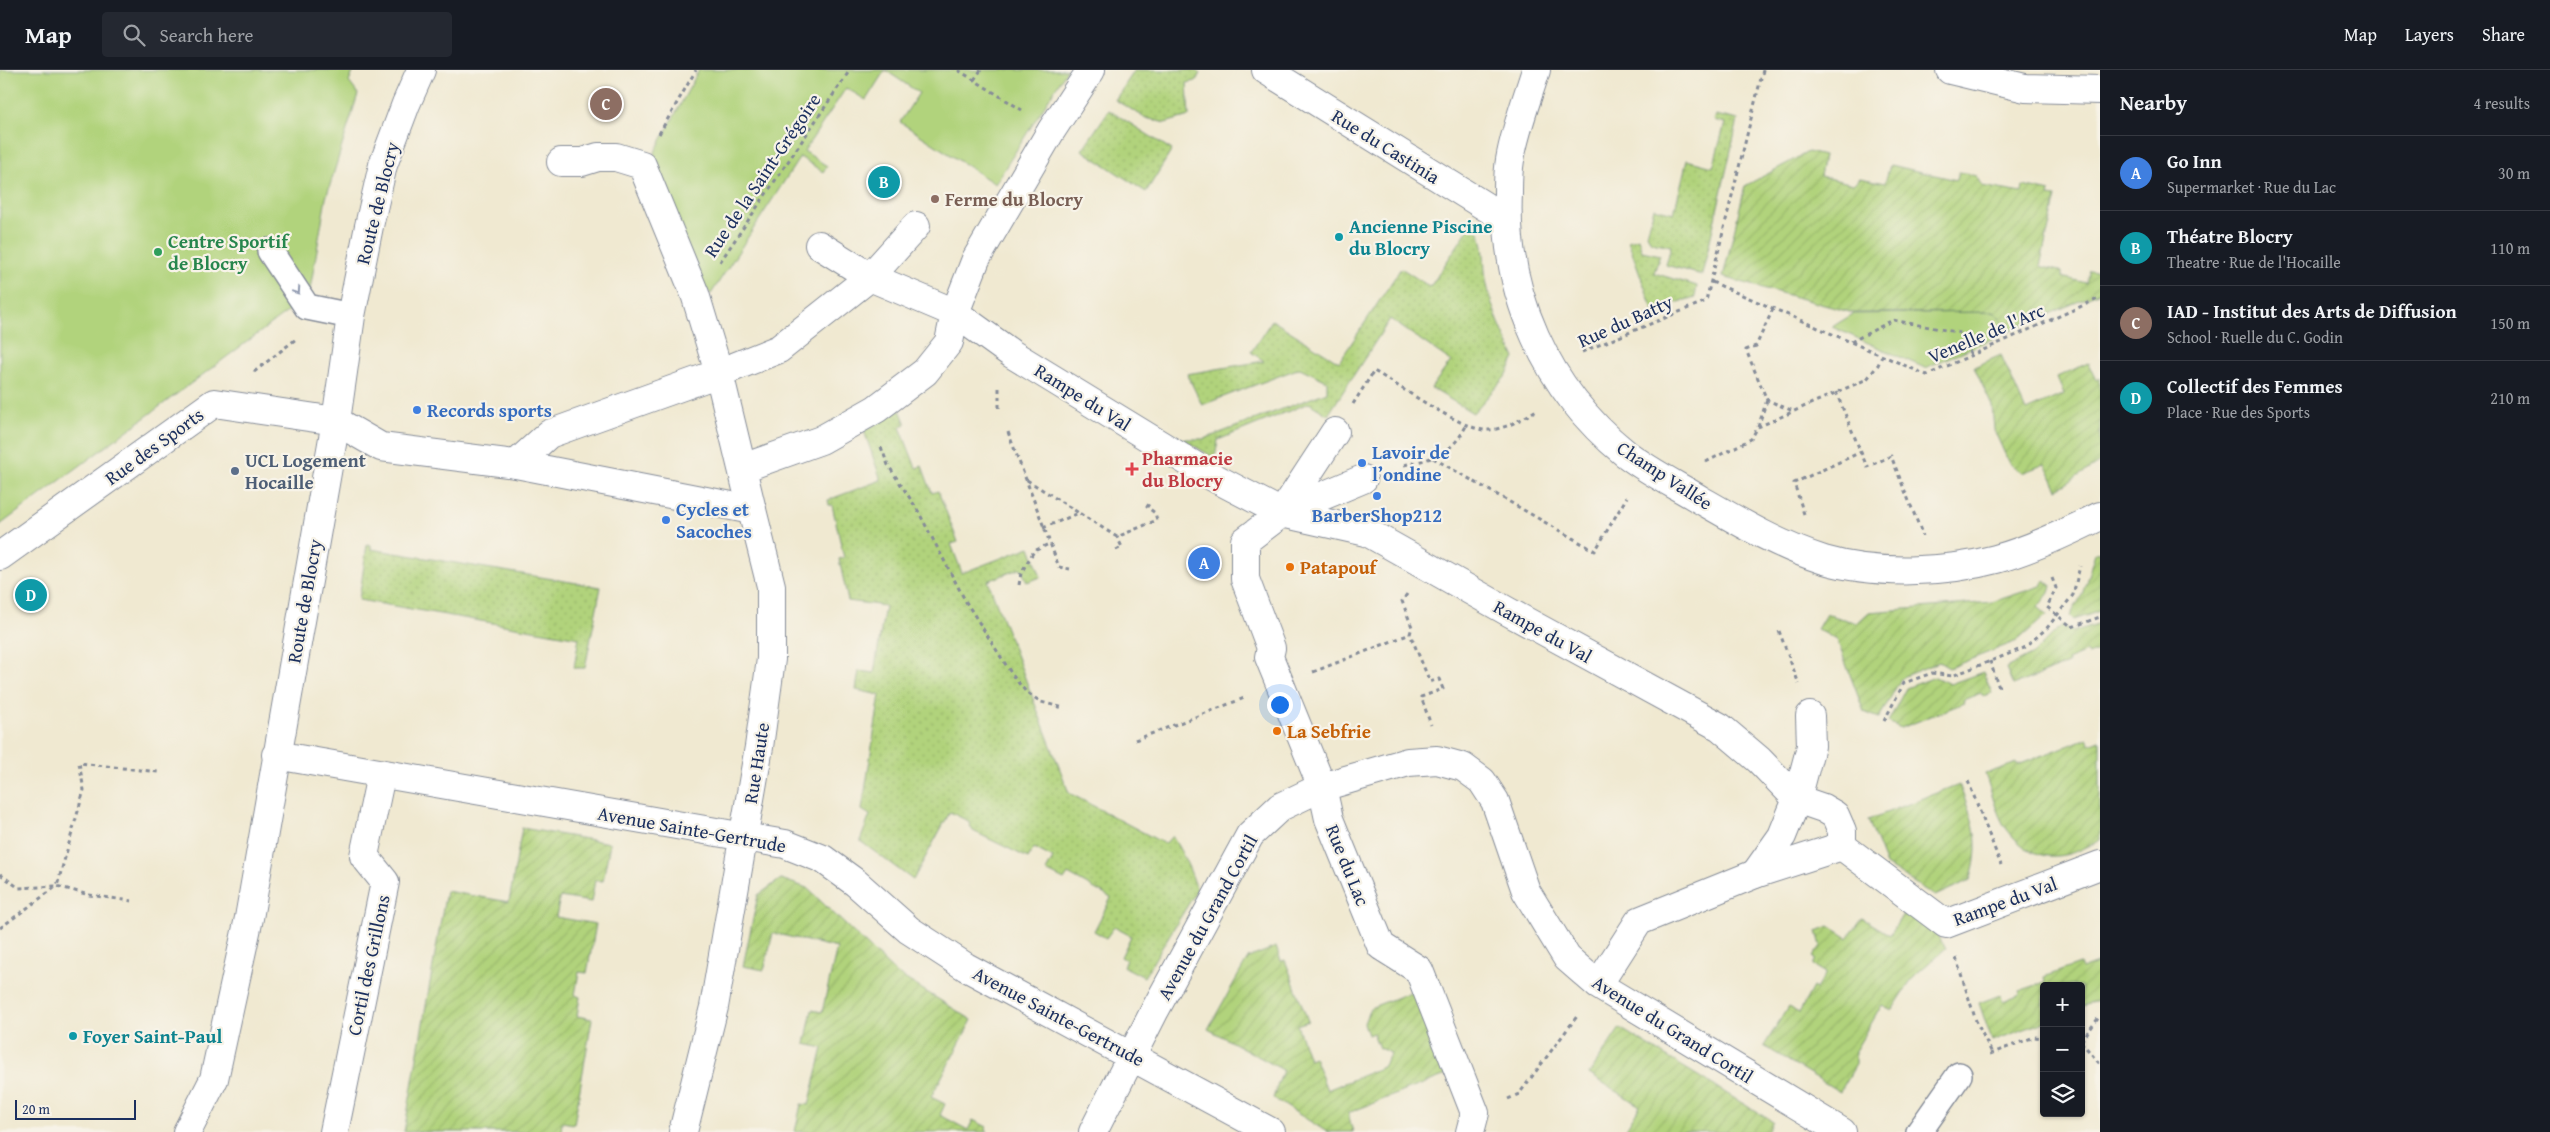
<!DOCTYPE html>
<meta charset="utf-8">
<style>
:root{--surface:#171b24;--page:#242831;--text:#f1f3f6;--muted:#9ea1a6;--line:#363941;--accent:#8c9099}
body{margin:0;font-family:"Gentium Book Plus",serif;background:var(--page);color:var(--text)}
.controls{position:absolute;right:15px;bottom:15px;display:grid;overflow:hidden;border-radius:5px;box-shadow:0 1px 4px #0004}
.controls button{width:45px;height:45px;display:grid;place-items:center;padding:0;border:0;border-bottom:1px solid var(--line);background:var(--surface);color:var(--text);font:25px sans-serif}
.scale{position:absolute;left:15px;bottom:12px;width:121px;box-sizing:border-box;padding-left:5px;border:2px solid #1b2f5e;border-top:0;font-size:14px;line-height:18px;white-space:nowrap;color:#1b2f5e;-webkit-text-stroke:4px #f7f3e8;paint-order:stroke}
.you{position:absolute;left:1279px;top:634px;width:18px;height:18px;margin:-12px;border:4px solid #fff;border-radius:50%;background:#1a73e8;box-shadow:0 0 0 8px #1a73e833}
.badge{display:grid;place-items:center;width:32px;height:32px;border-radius:50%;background:var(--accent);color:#fff;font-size:16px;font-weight:700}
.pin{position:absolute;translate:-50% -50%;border:2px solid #fff;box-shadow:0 1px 5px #0006}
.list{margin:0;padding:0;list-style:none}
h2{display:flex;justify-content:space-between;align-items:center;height:65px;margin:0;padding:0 20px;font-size:21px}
h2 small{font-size:16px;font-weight:400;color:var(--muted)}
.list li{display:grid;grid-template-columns:32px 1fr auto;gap:15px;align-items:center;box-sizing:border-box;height:75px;padding:0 20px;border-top:1px solid var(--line)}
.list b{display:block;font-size:19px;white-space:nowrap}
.list p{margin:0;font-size:16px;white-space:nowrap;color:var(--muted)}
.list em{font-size:16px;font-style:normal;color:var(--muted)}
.icon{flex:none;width:28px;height:28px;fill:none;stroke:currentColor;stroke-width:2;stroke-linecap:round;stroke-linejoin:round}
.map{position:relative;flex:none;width:2100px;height:1062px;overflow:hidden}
header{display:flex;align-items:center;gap:30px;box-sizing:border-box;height:70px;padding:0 25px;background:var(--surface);border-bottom:1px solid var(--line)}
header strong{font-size:24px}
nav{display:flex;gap:28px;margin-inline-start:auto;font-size:18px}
.search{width:350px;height:45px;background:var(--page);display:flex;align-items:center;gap:12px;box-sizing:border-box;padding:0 18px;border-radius:5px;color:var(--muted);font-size:19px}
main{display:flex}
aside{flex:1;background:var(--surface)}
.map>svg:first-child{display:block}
</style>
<header>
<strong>Map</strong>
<div class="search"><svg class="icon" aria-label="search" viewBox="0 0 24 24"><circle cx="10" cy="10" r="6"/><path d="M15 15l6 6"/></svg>Search here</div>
<nav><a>Map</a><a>Layers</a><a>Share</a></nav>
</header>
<main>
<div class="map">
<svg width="2100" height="1062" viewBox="0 0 2100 1062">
<defs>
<pattern id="grass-dots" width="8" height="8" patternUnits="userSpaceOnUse" patternTransform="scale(1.25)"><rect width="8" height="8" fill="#b1d37b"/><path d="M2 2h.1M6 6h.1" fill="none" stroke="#98b56d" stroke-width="1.8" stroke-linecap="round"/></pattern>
<pattern id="garden-furrows" width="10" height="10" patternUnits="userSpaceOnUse" patternTransform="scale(1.25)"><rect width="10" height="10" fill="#b1d37b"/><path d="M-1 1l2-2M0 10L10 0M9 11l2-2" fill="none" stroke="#98b56d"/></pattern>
</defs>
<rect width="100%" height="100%" fill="#f7f3e8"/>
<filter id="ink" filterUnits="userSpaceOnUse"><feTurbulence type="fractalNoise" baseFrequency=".02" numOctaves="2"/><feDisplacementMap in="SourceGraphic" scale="10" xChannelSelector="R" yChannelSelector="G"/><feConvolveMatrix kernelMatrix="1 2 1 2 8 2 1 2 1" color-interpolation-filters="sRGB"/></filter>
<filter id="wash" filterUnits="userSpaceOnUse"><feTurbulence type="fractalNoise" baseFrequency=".0096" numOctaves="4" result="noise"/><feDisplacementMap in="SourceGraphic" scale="20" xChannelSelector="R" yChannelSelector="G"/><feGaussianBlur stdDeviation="1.12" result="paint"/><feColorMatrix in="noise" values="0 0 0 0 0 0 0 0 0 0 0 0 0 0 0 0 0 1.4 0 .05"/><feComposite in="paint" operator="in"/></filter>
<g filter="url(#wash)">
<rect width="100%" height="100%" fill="#f0e9d1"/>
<path fill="url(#grass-dots)" stroke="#66816c" d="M1135 0H1195L1200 3 1196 11 1187 13 1189 46 1165 53 1146 48 1115 30Z
M1109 40 1172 80 1146 122 1082 80Z
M1716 45 1738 50 1702 205 1666 195 1671 176 1651 172 1647 164 1654 138 1674 143 1687 90 1713 97 1725 53 1714 50Z
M1473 152C1488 173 1482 190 1487 215 1492 240 1504 265 1515 288L1506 306 1473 343 1431 318 1451 291 1390 249 1328 345 1309 333 1218 370 1215 388 1182 369H1204L1327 322V311L1300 298 1202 335 1187 304 1264 291 1251 282 1272 250 1339 292 1401 198 1430 217Z
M1638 168 1642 181 1660 185 1654 203 1697 216 1695 227 1653 240 1628 171Z
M900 340 906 354 900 357 916 398 922 396 932 423 938 421 958 472 951 474 962 503 1030 477 1041 507 1027 512 1021 498 988 511 1069 723 1165 774 1172 766C1183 784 1191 800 1197 820L1144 907 1123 896 1126 890 1121 887 1131 866 1114 857 1106 868 1094 861 1111 828 1068 804 1064 810 1046 801 1053 788 1034 778 1028 788 973 761 968 751 950 742 913 810 860 771 870 745 862 740 880 625 856 620 859 601 874 603 885 536 848 531 839 489 844 488 832 435H829L828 430 881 410 864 361Z
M367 474 371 475V479L601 517 585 598H574L579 568 359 530Z"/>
<path fill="#b1d37b" stroke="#66816c" d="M0 0H354L349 12 358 24 326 128 307 237H294L0 455Z
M699 0H1067L995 114 900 52 919 23 885 0 866 30 846 18 804 81 827 96 823 102 800 87 711 224 703 217 650 91Z
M1994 242 2010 261 1925 298 1832 257 1853 244Z"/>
<path fill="url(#garden-furrows)" stroke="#66816c" d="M1808 82 1824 86 1820 106 1853 114 1860 108 1885 113 1890 95 1957 110 1959 102 1976 106 1982 116 2022 123 2023 116 2050 122 2049 126 2056 127 2040 196 2062 202V207L2086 213 2090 200 2100 202V222L2010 261 1994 242 1853 243 1723 207 1745 116Z
M2001 285 2026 341 2064 324 2057 307 2088 293 2096 310 2100 308V392L2058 419 2045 394 2022 403 2009 393 1994 360 1992 336 1974 297Z
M2100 481V541L2074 550 2070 546 2082 525 2095 483Z
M2044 510 2051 515 2049 523 2038 537 2047 545 2017 571 1949 598 1939 592 1902 607 1879 648 1864 642 1837 570 1817 559 1826 544 1857 553 1869 542 1992 532 2041 516Z
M2100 553V581L2088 585 2086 582 2067 590 2068 594 2013 615 2006 598 2033 584 2062 555 2073 562Z
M1983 602 1992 623 1983 626 1981 623 1963 630 1964 633 1901 658 1888 652 1906 618 1935 607 1950 614Z
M2087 668 2090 674 2100 670V770C2063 791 2034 796 2006 758 1997 746 1991 720 1985 704L2017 693 2018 695Z
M1959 714C1973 752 1983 770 1970 810L1935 826 1886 795 1868 750Z
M522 758 610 773 603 811 595 810 591 832 560 827 556 847 596 854 587 903 579 902 575 925 580 927 577 946 592 949 574 1054 562 1052 561 1062H404L446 821 509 832Z
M781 809 807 818 896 903 972 950 931 1027 945 1034 940 1045 968 1060 973 1050 987 1057 986 1060 988 1062H795L801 1034 809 1035 823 978 805 974 812 940 822 942 837 878 773 863 764 900 743 896 758 825Z
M1906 839 1931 857 1946 878 1915 905 1892 940 1882 935 1855 981V996L1840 1022 1764 976 1788 937 1799 943 1813 917 1816 919 1826 903 1813 895 1816 889 1813 887 1821 876 1817 861 1829 856 1848 868 1862 848 1890 865Z
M1276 877 1281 891 1285 890 1308 951 1297 955 1309 989 1314 987 1327 1020 1383 997 1391 983 1379 978 1373 963 1368 965 1364 953 1370 938 1413 921 1446 1005 1348 1043 1353 1062H1327L1273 1028 1283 1000 1208 959 1248 888Z
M2100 892V930L2081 937V916H2044V952L1992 971 1979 933 2000 925 2003 931 2020 924 2019 921 2045 912 2044 907 2079 894 2081 899Z
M1620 958 1773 1052 1767 1062H1624L1640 1036 1589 1004Z"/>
</g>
<g filter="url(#ink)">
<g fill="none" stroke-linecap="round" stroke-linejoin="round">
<defs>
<path id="service" d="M270 181 307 237 351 246
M1919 1062 1959 1005"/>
<path id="pedestrian" d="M1266 0 1507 150
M916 156 870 207 955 243 1012 284 1213 407 1282 443 1367 462 1507 541 1720 657 1759 690 1797 729 1823 738 1835 745 1842 761V776
M1335 362 1282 443 1245 471V509L1271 578 1269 587 1322 717 1329 749 1381 876 1419 900 1475 1043 1470 1062
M516 394 549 364 719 303 695 224 642 95 616 87H598L582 92H561
M743 398 821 370 876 339 925 302 949 272 955 243 976 189 1051 61 1091 0
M1282 443 1363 409
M0 486 214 333 336 351 381 377 516 394 752 440 719 303 779 279 870 207 819 175
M1842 776 1946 854 2100 795
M1755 804 1782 766 1797 729 1811 676 1810 646
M1755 804 1842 776
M334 1062 385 812 364 786 381 705"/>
<path id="minor" d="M1536 0C1527 29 1515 60 1510 90 1508 101 1508 112 1508 123 1503 223 1547 320 1625 383 1648 401 1676 415 1701 430 1741 453 1780 476 1824 490 1875 505 1945 503 1996 489 2032 479 2066 463 2100 446
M1950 0 2025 18 2100 20
M276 685 785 774 823 789 856 813 909 860 966 897 1271 1062
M1598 915 1639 851 1755 804
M187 1062 214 1009 249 848 336 351 351 246 369 156 383 95 406 34 421 0
M683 1062 714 937 759 677 771 589V516L752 440
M1093 1062 1155 940 1250 765 1280 737 1322 717 1408 692 1437 690 1463 697 1482 711 1495 731 1526 821 1567 888 1598 915 1842 1062"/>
</defs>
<use href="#service" stroke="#868c98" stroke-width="28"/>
<use href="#pedestrian" stroke="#868c98" stroke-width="30"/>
<use href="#minor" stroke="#868c98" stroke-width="30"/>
<path stroke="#868c98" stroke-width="3" stroke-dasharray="4 4" stroke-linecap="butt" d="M958 0 1022 40
M974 10 981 0
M659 64 696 0
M720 192 850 0
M1712 212 1927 305 2100 228
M1773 239 1756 276 1746 280 1767 330 1793 341
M1851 272 1893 250 1961 263 1971 285
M1582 282 1706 231 1763 0
M254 302 296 269
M999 318V338
M1836 322 1867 397 1891 386 1923 466
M1353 334 1374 301C1398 315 1461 359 1485 360 1503 361 1524 348 1538 339
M1758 357 1767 330
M1008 362 1059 497 1070 499
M881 377 888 395 917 439 966 532 1013 606 1026 622 1041 632 1064 638
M1433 388 1595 481 1627 427
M1706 392 1751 369 1758 357 1867 309 1878 295 1883 284
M1404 395C1434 388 1451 385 1466 356
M1027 410 1079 443
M1804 444 1794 413 1861 382
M1043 458 1079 443 1117 467 1157 450 1155 443 1147 437 1150 432
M1116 480 1122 477 1117 467
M2052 508 2056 518 2047 537 2072 557 2100 547
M1019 515 1021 503 1034 481 1049 474
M1407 524 1402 531 1412 557 1410 564 1430 612 1439 609 1443 619 1421 627 1431 655
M1779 561 1799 614
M1990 591 2000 621
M1313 602 1410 564
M1884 651 1904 613 1932 603 1952 606 2024 578 2047 558 2073 525 2080 496
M1135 670 1247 627
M1968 711 2001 795
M0 804 19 818 57 816 84 720 79 693 158 702
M0 858 57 816 89 825 132 831
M1956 888 1976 951 1992 983
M2081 971 2100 946
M2081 972 2100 994
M1990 984 2034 967 2044 968
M1508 1029 1519 1024 1578 945"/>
<use href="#service" stroke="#fff" stroke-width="25"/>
<use href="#pedestrian" stroke="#fff" stroke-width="28"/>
<use href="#minor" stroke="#fff" stroke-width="28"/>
</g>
<defs><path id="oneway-chevron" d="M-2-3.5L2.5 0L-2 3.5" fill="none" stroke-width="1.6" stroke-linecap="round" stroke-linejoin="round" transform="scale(1.25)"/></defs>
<use stroke="#8d97ae" href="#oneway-chevron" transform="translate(297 221) rotate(56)"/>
</g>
<circle fill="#8d6e63" stroke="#f7f3e8" stroke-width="2" cx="935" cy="129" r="5"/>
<g fill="#0f9aa8" stroke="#f7f3e8" stroke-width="2">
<circle cx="1339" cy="167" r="5"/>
<circle cx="73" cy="966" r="5"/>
</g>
<circle fill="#2e9e5b" stroke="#f7f3e8" stroke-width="2" cx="158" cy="182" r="5"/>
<g fill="#3f7fe0" stroke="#f7f3e8" stroke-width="2">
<circle cx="417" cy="340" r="5"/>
<circle cx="1362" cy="393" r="5"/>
<circle cx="1377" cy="426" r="5"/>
<circle cx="666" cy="450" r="5"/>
</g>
<path fill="#e0444e" stroke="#f7f3e8" stroke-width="2" d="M1129.5 391.5h5v5h5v5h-5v5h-5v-5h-5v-5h5z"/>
<circle fill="#5c6f8a" stroke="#f7f3e8" stroke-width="2" cx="235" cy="401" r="5"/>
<g fill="#e8710a" stroke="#f7f3e8" stroke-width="2">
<circle cx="1290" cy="497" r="5"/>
<circle cx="1277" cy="661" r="5"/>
</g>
<g text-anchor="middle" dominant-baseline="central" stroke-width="4.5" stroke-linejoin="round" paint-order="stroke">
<g font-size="19" fill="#1b2f5e" stroke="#f7f3e8">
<text transform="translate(1386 76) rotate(32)">Rue du Castinia</text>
<text transform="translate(762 105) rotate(-56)">Rue de la Saint-Grégoire</text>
<text transform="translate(377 133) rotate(-76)">Route de Blocry</text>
<text transform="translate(1625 251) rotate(-24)">Rue du Batty</text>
<text transform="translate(1986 263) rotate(-23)">Venelle de l'Arc</text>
<text transform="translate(1083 327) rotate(32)">Rampe du Val</text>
<text transform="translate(154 376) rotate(-36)">Rue des Sports</text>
<text transform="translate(1665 405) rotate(33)">Champ Vallée</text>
<text transform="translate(304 531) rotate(-80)">Route de Blocry</text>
<text transform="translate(1543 561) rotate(29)">Rampe du Val</text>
<text transform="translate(756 693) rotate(-81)">Rue Haute</text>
<text transform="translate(692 759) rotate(10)">Avenue Sainte-Gertrude</text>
<text transform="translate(1348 795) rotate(68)">Rue du Lac</text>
<text transform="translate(2005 831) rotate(-20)">Rampe du Val</text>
<text transform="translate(1207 847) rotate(-61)">Avenue du Grand Cortil</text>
<text transform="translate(368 895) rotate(-78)">Cortil des Grillons</text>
<text transform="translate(1059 946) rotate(28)">Avenue Sainte-Gertrude</text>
<text transform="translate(1673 959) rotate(32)">Avenue du Grand Cortil</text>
</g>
<g font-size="19" font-weight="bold" fill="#785e54" stroke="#f7f3e8" text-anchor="start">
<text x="945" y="129">Ferme du Blocry</text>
</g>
<g font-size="19" font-weight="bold" fill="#0d838f" stroke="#f7f3e8" text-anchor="start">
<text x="1349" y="156">Ancienne Piscine<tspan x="1349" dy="22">du Blocry</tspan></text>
<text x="83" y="966">Foyer Saint-Paul</text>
</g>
<g font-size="19" font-weight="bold" fill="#27864d" stroke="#f7f3e8" text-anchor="start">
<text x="168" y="171">Centre Sportif<tspan x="168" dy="22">de Blocry</tspan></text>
</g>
<g font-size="19" font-weight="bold" fill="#366cbe" stroke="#f7f3e8" text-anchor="start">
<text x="427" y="340">Records sports</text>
<text x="1372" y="382">Lavoir de<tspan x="1372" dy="22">l’ondine</tspan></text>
<text x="676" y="439">Cycles et<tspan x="676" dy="22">Sacoches</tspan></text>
<text x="1377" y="445" text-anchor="middle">BarberShop212</text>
</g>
<g font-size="19" font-weight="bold" fill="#be3a42" stroke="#f7f3e8" text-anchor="start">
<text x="1142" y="388">Pharmacie<tspan x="1142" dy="22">du Blocry</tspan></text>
</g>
<g font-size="19" font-weight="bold" fill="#4e5e75" stroke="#f7f3e8" text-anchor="start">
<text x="245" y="390">UCL Logement<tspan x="245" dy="22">Hocaille</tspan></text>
</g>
<g font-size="19" font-weight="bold" fill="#c56008" stroke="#f7f3e8" text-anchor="start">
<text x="1300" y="497">Patapouf</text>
<text x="1287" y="661">La Sebfrie</text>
</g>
</g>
</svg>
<div class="controls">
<button>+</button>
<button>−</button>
<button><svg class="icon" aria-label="layers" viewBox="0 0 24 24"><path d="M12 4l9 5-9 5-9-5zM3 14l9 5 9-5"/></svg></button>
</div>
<div class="scale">20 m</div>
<div class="you"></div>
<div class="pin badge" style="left:1204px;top:493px;background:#3f7fe0">A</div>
<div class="pin badge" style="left:884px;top:112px;background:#0f9aa8">B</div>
<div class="pin badge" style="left:606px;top:34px;background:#8d6e63">C</div>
<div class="pin badge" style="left:31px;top:525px;background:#0f9aa8">D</div>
</div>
<aside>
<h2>Nearby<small>4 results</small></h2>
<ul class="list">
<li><span class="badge" style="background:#3f7fe0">A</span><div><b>Go Inn</b><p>Supermarket · Rue du Lac</p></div><em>30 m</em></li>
<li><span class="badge" style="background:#0f9aa8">B</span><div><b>Théatre Blocry</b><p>Theatre · Rue de l'Hocaille</p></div><em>110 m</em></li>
<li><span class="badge" style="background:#8d6e63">C</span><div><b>IAD - Institut des Arts de Diffusion</b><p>School · Ruelle du C. Godin</p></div><em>150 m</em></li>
<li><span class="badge" style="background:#0f9aa8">D</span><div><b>Collectif des Femmes</b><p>Place · Rue des Sports</p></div><em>210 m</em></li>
</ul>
</aside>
</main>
